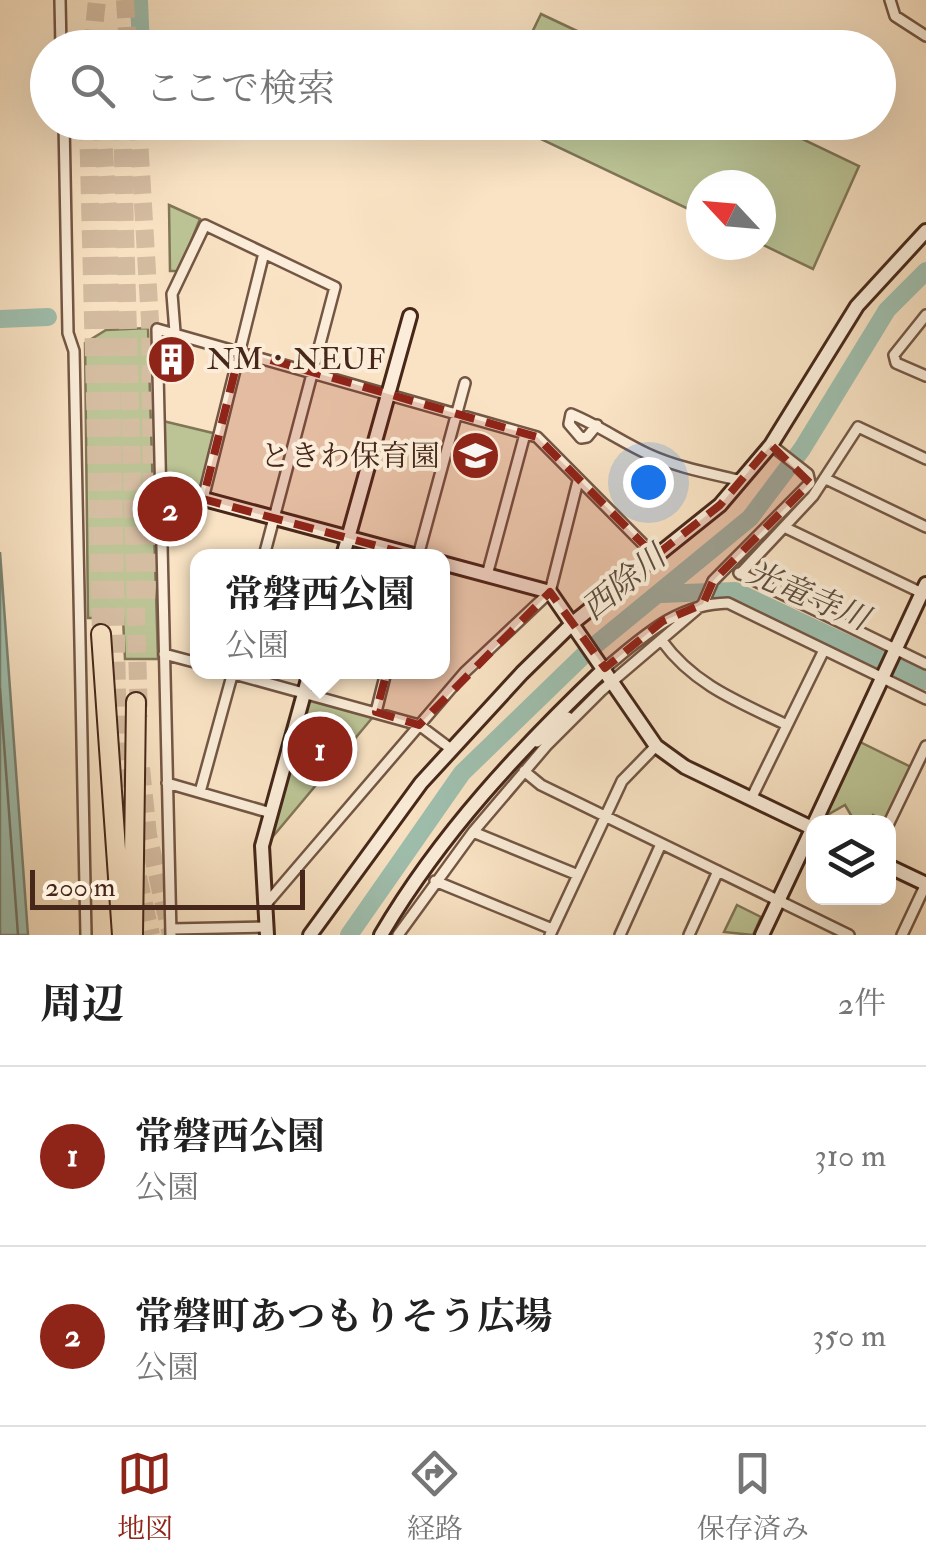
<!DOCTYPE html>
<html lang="ja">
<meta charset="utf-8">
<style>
:root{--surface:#fff;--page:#f2f2f2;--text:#222;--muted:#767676;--line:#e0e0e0;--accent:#8f2418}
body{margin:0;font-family:"IM FELL Double Pica","Noto Serif JP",serif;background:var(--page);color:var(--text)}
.controls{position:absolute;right:30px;bottom:30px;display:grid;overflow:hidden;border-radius:20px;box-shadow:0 10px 40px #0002}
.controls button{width:90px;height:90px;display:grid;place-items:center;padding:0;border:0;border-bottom:2px solid var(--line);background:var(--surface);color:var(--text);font:50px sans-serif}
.compass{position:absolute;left:686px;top:170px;width:90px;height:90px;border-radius:50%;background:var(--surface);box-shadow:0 10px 40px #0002;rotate:296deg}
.scale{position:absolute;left:30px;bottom:25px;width:275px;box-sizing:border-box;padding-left:10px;border:5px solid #462719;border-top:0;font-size:28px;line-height:35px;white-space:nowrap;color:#462719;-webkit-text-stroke:8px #fbedd9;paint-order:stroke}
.you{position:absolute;left:648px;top:482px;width:35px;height:35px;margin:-25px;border:8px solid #fff;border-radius:50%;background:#1a73e8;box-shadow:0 0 0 15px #1a73e833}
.badge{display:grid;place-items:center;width:65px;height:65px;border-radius:50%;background:var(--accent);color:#fff;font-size:32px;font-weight:700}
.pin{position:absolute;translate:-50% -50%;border:5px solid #fff;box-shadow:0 2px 10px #0006}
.popup{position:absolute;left:190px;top:549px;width:260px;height:130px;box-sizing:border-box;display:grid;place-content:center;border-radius:20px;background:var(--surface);filter:drop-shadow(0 2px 8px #0005);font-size:32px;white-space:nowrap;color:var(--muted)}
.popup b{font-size:38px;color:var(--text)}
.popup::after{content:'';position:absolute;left:50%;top:100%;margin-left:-20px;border:20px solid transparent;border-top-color:var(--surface)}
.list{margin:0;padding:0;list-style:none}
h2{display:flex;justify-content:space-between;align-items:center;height:130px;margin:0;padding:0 40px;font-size:42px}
h2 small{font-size:32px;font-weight:400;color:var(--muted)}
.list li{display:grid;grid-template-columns:65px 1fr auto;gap:30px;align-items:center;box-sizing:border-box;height:180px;padding:0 40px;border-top:2px solid var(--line)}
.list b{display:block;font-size:38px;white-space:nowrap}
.list p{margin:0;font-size:32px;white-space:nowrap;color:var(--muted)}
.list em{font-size:32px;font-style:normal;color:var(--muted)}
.icon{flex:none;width:55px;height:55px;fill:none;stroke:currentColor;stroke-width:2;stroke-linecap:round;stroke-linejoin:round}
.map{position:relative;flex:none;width:926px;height:935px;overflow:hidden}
.search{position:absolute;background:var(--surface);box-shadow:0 10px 40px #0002;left:30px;right:30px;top:30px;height:110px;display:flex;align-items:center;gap:25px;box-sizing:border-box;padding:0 35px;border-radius:55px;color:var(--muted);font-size:38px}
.sheet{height:490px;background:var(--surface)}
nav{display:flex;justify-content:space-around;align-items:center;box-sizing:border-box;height:140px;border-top:2px solid var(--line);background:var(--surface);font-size:28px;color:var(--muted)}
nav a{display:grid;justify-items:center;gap:5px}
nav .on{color:var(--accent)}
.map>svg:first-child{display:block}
</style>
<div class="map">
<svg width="926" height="935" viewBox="0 0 926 935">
<rect width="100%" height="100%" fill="#f9e3c4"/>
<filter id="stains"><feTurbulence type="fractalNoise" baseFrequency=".002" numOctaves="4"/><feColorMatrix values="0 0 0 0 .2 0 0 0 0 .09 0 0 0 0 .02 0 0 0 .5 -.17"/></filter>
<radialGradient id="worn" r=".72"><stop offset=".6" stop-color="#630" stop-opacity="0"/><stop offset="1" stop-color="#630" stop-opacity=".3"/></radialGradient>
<path fill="#bcc495" stroke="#817657" stroke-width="2.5" d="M541 14 611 47H525Z
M507 123H769L859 166 813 269 761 244V185H701V215Z
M169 205 200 219 179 271H170Z
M148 328 158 659H125L123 618H88L85 343 106 330Z
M163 421 217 434 200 492 165 480Z
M312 700 373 717 270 840 307 702Z
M858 741 911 767 885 822 873 815 869 822H855L845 805 822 818Z
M737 905 761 917 753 935 724 932Z"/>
<path fill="#9fbfae" stroke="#7b8272" stroke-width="2.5" d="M0 552 28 935H0Z"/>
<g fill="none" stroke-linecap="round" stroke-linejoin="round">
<path stroke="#727364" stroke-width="2.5" d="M0 689 18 935"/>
<path stroke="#9fbfae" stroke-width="18" d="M139 1 141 48
M104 128 115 122
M0 319 48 317
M661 594 735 591 926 681
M349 935 462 773 588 651 750 518 802 449 887 310 926 271"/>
<path stroke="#d5bda2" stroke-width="18" stroke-dasharray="18 9" stroke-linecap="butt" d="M125 0 128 48
M92 48 97 0
M88 122 101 634
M102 122 108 211 118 747 129 837
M122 122 139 717
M138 122 150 321 152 508 146 601
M141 768 148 835 171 935
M138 877 151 935"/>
<defs>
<path id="street" d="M60 0 61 48
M890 0 895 16 926 36
M64 122 68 333 74 351 86 935
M926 315 894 355 896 363 926 376
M175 332 172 294 205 225 335 287 264 556
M597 425 587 437 581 438 569 424 571 414C598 425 622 442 648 454 676 467 708 473 738 480
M826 479 926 527
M203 499 264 253
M786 528 924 594
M418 556 465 383
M739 573 926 664
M740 574 813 496 858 427 926 459
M487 575 525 434
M662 641C694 685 739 702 787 725
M164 654 198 663
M605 668C643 637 676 604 728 603L926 699
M227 672 419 725 451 749
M376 712 386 672
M537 742 568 717
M524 771 541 785 849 935
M167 783 271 813
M200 792 233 672
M751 799 824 650
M888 825 926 746
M473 832 578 875
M435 881 552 929
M266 904 465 672 550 592 578 481
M171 929 266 927
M171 935 157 329 537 437 655 556
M398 935 473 832 547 745 601 691 703 604 713 581 810 483 808 474 771 445
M550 935 622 781 656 746
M620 935 661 844
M689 935 718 871
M902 935 926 884"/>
<path id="secondary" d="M159 487 417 556
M343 556 410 316
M442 563 550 592 656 746 685 767 814 829
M815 822 926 584
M888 866 926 884
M267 935 262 846 310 672
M310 935 421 783 522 673 574 622 720 505 771 445 857 306 926 231
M381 935C441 833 520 749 605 668
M762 935 814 825"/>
<path id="highway" d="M101 634 122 935
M133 935 136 702"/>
</defs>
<use href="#street" stroke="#735644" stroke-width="14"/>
<use href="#secondary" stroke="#462719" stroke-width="18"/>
<use href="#highway" stroke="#462719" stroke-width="22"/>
<use href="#street" stroke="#fbedd9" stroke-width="9"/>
<use href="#secondary" stroke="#fbedd9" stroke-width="12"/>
<use href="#highway" stroke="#f9e3c4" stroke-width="18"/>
</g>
<path fill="#8f2418" fill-opacity="0.2" stroke="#8f2418" stroke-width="8" stroke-dasharray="20 12" stroke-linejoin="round" d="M240 351 537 437 655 556 720 505 771 445 810 483 713 581 703 604 663 621 605 668 550 592 419 725 376 712 418 557 203 499Z"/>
<defs>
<symbol id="building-disc" viewBox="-11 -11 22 22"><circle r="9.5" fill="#8f2418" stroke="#fbedd9"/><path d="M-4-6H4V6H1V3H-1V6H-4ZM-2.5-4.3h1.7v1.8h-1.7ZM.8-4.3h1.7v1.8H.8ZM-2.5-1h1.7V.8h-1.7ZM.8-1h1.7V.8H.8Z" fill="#fff"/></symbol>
<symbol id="school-disc" viewBox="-11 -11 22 22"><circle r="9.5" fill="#8f2418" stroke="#fbedd9"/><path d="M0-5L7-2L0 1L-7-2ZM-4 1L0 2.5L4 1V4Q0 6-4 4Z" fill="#fff"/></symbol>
</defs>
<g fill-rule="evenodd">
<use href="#building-disc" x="144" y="332" width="55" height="55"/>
<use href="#school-disc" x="448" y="428" width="55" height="55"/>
</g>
<g text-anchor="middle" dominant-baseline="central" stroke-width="8" stroke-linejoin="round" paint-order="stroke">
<g font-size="30" fill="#462719" stroke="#fbedd9" text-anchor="start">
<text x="207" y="359">NM・NEUF</text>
<text x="440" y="456" text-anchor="end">ときわ保育園</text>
</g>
<g font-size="32" font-style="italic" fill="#5c4d3e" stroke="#fbedd9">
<text transform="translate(624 583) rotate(-39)">西除川</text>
<text transform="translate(808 596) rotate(23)">光竜寺川</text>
</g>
</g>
<rect width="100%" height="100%" filter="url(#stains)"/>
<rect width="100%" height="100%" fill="url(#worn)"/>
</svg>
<div class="controls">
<button><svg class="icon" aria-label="layers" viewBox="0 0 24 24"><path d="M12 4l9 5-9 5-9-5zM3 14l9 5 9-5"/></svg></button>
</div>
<svg class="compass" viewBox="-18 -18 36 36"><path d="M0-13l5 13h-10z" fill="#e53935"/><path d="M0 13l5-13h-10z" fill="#767676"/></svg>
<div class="scale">200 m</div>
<div class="you"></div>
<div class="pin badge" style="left:320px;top:749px">1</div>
<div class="popup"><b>常磐西公園</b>公園</div>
<div class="pin badge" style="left:170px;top:509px">2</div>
<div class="search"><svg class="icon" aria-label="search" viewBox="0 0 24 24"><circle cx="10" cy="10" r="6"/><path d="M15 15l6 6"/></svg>ここで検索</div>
</div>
<section class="sheet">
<h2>周辺<small>2件</small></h2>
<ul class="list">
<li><span class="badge">1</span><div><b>常磐西公園</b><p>公園</p></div><em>310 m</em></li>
<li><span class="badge">2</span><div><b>常磐町あつもりそう広場</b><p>公園</p></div><em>350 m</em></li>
</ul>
</section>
<nav>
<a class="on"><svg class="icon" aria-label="map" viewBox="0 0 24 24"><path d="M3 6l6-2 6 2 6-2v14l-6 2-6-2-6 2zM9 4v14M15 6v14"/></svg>地図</a>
<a><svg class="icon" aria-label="directions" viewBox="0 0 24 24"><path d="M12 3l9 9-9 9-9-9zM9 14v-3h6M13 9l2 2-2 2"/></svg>経路</a>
<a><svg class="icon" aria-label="saved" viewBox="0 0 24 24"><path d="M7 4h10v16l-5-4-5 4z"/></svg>保存済み</a>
</nav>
